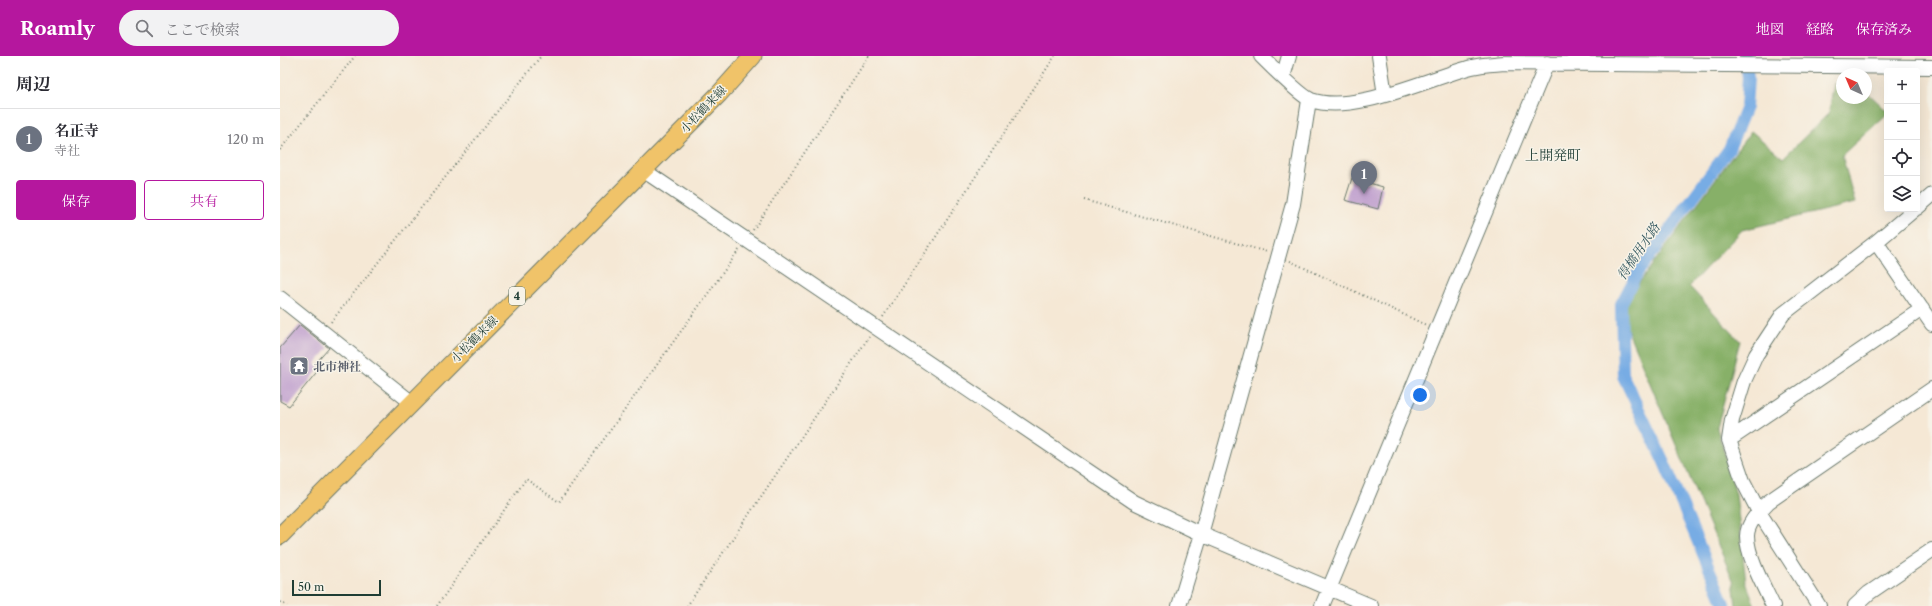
<!DOCTYPE html>
<html lang="ja">
<meta charset="utf-8">
<style>
:root{--surface:#fff;--page:#f2f2f3;--text:#2b2b33;--muted:#7c7c81;--line:#e1e1e2;--accent:#b5179e}
body{margin:0;font-family:"Libre Caslon Text","Noto Serif JP",serif;background:var(--page);color:var(--text)}
.controls{position:absolute;right:12px;top:12px;display:grid;overflow:hidden;border-radius:4px;box-shadow:0 4px 16px #0002}
.controls button{width:36px;height:36px;display:grid;place-items:center;padding:0;border:0;border-bottom:1px solid var(--line);background:var(--surface);color:var(--text);font:20px sans-serif}
.compass{position:absolute;left:1556px;top:12px;width:36px;height:36px;border-radius:50%;background:var(--surface);box-shadow:0 4px 16px #0002;rotate:316deg}
.scale{position:absolute;left:12px;bottom:10px;width:89px;box-sizing:border-box;padding-left:4px;border:2px solid #1f3d34;border-top:0;font-size:11px;line-height:14px;white-space:nowrap;color:#1f3d34;-webkit-text-stroke:3px #f7f3e8;paint-order:stroke}
.you{position:absolute;left:1140px;top:339px;width:14px;height:14px;margin:-10px;border:3px solid #fff;border-radius:50%;background:#1a73e8;box-shadow:0 0 0 6px #1a73e833}
.badge{display:grid;place-items:center;width:26px;height:26px;border-radius:50%;background:var(--accent);color:#fff;font-size:13px;font-weight:700}
.pin{position:absolute;translate:-50% -33px;filter:drop-shadow(0 1px 2px #0008)}
.pin::after{content:'';position:absolute;top:21px;width:14px;height:12px;background:inherit;clip-path:polygon(0 0,100% 0,50% 100%)}
.list{margin:0;padding:0;list-style:none}
h2{display:flex;justify-content:space-between;align-items:center;height:52px;margin:0;padding:0 16px;font-size:17px}
h2 small{font-size:13px;font-weight:400;color:var(--muted)}
.list li{display:grid;grid-template-columns:26px 1fr auto;gap:12px;align-items:center;box-sizing:border-box;height:60px;padding:0 16px;border-top:1px solid var(--line)}
.list b{display:block;font-size:15px;white-space:nowrap}
.list p{margin:0;font-size:13px;white-space:nowrap;color:var(--muted)}
.list em{font-size:13px;font-style:normal;color:var(--muted)}
.actions{display:flex;gap:8px;padding:12px 16px}
.actions a{flex:1;padding:9px 0;border:1px solid var(--accent);border-radius:4px;text-align:center;font-size:14px;color:var(--accent)}
.actions .main{background:var(--accent);color:#fff}
.icon{flex:none;width:22px;height:22px;fill:none;stroke:currentColor;stroke-width:2;stroke-linecap:round;stroke-linejoin:round}
.map{position:relative;flex:none;width:1652px;height:550px;overflow:hidden}
header{display:flex;align-items:center;gap:24px;box-sizing:border-box;height:56px;padding:0 20px;background:var(--accent);color:#fff}
header strong{font-size:19px}
nav{display:flex;gap:22px;margin-inline-start:auto;font-size:14px}
.search{width:280px;height:36px;background:var(--page);display:flex;align-items:center;gap:10px;box-sizing:border-box;padding:0 14px;border-radius:22px;color:var(--muted);font-size:15px}
main{display:flex}
aside{flex:1;background:var(--surface)}
.map>svg:first-child{display:block}
</style>
<header>
<strong>Roamly</strong>
<div class="search"><svg class="icon" aria-label="search" viewBox="0 0 24 24"><circle cx="10" cy="10" r="6"/><path d="M15 15l6 6"/></svg>ここで検索</div>
<nav><a>地図</a><a>経路</a><a>保存済み</a></nav>
</header>
<main>
<aside>
<h2>周辺<small></small></h2>
<ul class="list">
<li><span class="badge" style="background:#6b7280">1</span><div><b>名正寺</b><p>寺社</p></div><em>120 m</em></li>
</ul>
<div class="actions"><a class="main">保存</a><a>共有</a></div>
</aside>
<div class="map">
<svg width="1652" height="550" viewBox="0 0 1652 550">
<rect width="100%" height="100%" fill="#f7f3e8"/>
<filter id="ink" filterUnits="userSpaceOnUse"><feTurbulence type="fractalNoise" baseFrequency=".025" numOctaves="2"/><feDisplacementMap in="SourceGraphic" scale="8" xChannelSelector="R" yChannelSelector="G"/><feConvolveMatrix kernelMatrix="1 2 1 2 8 2 1 2 1" color-interpolation-filters="sRGB"/></filter>
<filter id="wash" filterUnits="userSpaceOnUse"><feTurbulence type="fractalNoise" baseFrequency=".012" numOctaves="4" result="noise"/><feDisplacementMap in="SourceGraphic" scale="16" xChannelSelector="R" yChannelSelector="G"/><feGaussianBlur stdDeviation="0.9" result="paint"/><feColorMatrix in="noise" values="0 0 0 0 0 0 0 0 0 0 0 0 0 0 0 0 0 1.4 0 .05"/><feComposite in="paint" operator="in"/></filter>
<g filter="url(#wash)">
<rect width="100%" height="100%" fill="#f5e8d5"/>
<path fill="#87b068" stroke="#53764e" d="M1562 26V42H1586V35L1607 55V58L1562 99 1575 147 1462 174 1409 230 1460 285 1437 372 1456 438 1466 526 1475 550H1456L1453 524 1339 254 1471 75 1503 102 1549 57 1554 27Z"/>
<g fill="none" stroke-linecap="round" stroke-linejoin="round">
<path stroke="#77ace4" stroke-width="12" d="M1445 550 1384 406 1343 320 1341 248 1358 216 1449 93 1466 51 1468 21 1465 0"/>
</g>
<g id="blocks">
<path fill="#be9dcd" d="M1072 122 1103 131 1098 153 1065 144Z
M20 269 49 292 35 308 40 312 9 350 0 345V292Z"/>
</g>
</g>
<g filter="url(#ink)">
<use href="#blocks" fill-opacity="0" stroke="#6a796c" stroke-width="1"/>
<g fill="none" stroke-linecap="round" stroke-linejoin="round">
<defs>
<path id="minor" d="M981 0C990 9 1021 40 1031 44 1074 59 1149 22 1192 11 1203 8 1215 8 1225 7L1652 11
M1099 0 1105 39
M1003 21 1009 0
M363 114 854 446 921 478 1091 550
M1637 152 1652 139
M1596 186 1652 268
M0 242 131 346
M1449 384 1642 253
M899 550 921 478 1013 148 1029 44
M1042 550 1267 7
M1493 550C1484 531 1467 500 1467 480 1467 467 1480 455 1488 446L1652 333
M1539 550 1479 456 1463 425 1449 384 1452 364 1464 325 1476 299 1503 258 1596 186 1635 153
M1575 550 1589 537 1652 494"/>
<path id="major" d="M0 480 439 38 473 0"/>
</defs>
<use href="#minor" stroke="#6a796c" stroke-width="16"/>
<use href="#major" stroke="#6a796c" stroke-width="19"/>
<path stroke="#6a796c" stroke-width="2" stroke-dasharray="1 3" stroke-linecap="butt" d="M0 94 75 0
M804 144 987 196
M473 174 589 0
M1010 205 1146 269
M603 261 775 0
M51 266 261 0
M0 546 7 550
M157 550 246 423 279 446 459 194
M407 550 589 281"/>
<use href="#minor" stroke="#fff" stroke-width="14"/>
<use href="#major" stroke="#f0c369" stroke-width="17"/>
</g>
</g>
<defs>
<symbol id="temple-square" viewBox="-11 -11 22 22"><rect x="-9" y="-9" width="18" height="18" rx="4" fill="#6b7280" stroke="#f7f3e8"/><path d="M0-6L5-2H3V0L6.5 2.5H4V6H1.5V3h-3V6H-4V2.5H-6.5L-3 0V-2H-5Z" fill="#fff"/></symbol>
</defs>
<g fill-rule="evenodd">
<use href="#temple-square" x="8" y="299" width="22" height="22"/>
</g>
<g text-anchor="middle" dominant-baseline="central" stroke-width="3" stroke-linejoin="round" paint-order="stroke">
<rect fill="#f7f3e8" stroke="#60746a" stroke-width="1" x="229" y="231" width="16" height="18" rx="3"/>
<g font-size="11" font-weight="bold" fill="#1f3d34">
<text x="237" y="240">4</text>
</g>
<g font-size="12" fill="#1f3d34" stroke="#f7f3e8">
<text transform="translate(423 53) rotate(-46)">小松鶴来線</text>
<text transform="translate(194 283) rotate(-45)">小松鶴来線</text>
</g>
<g font-size="12" font-weight="bold" fill="#5b616d" stroke="#f7f3e8" text-anchor="start">
<text x="33" y="310">北市神社</text>
</g>
<g font-size="13" font-style="italic" fill="#355960" stroke="#f7f3e8">
<text transform="translate(1358 195) rotate(-56)">得橋用水路</text>
</g>
<g font-size="14" fill="#1f3d34" stroke="#f7f3e8">
<text x="1273" y="99">上開発町</text>
</g>
</g>
</svg>
<div class="controls">
<button>+</button>
<button>−</button>
<button><svg class="icon" aria-label="locate" viewBox="0 0 24 24"><circle cx="12" cy="12" r="6"/><path d="M12 2v4M12 18v4M2 12h4M18 12h4"/></svg></button>
<button><svg class="icon" aria-label="layers" viewBox="0 0 24 24"><path d="M12 4l9 5-9 5-9-5zM3 14l9 5 9-5"/></svg></button>
</div>
<svg class="compass" viewBox="-18 -18 36 36"><path d="M0-13l5 13h-10z" fill="#e53935"/><path d="M0 13l5-13h-10z" fill="#7c7c81"/></svg>
<div class="scale">50 m</div>
<div class="you"></div>
<div class="pin badge" style="left:1084px;top:138px;background:#6b7280">1</div>
</div>
</main>
